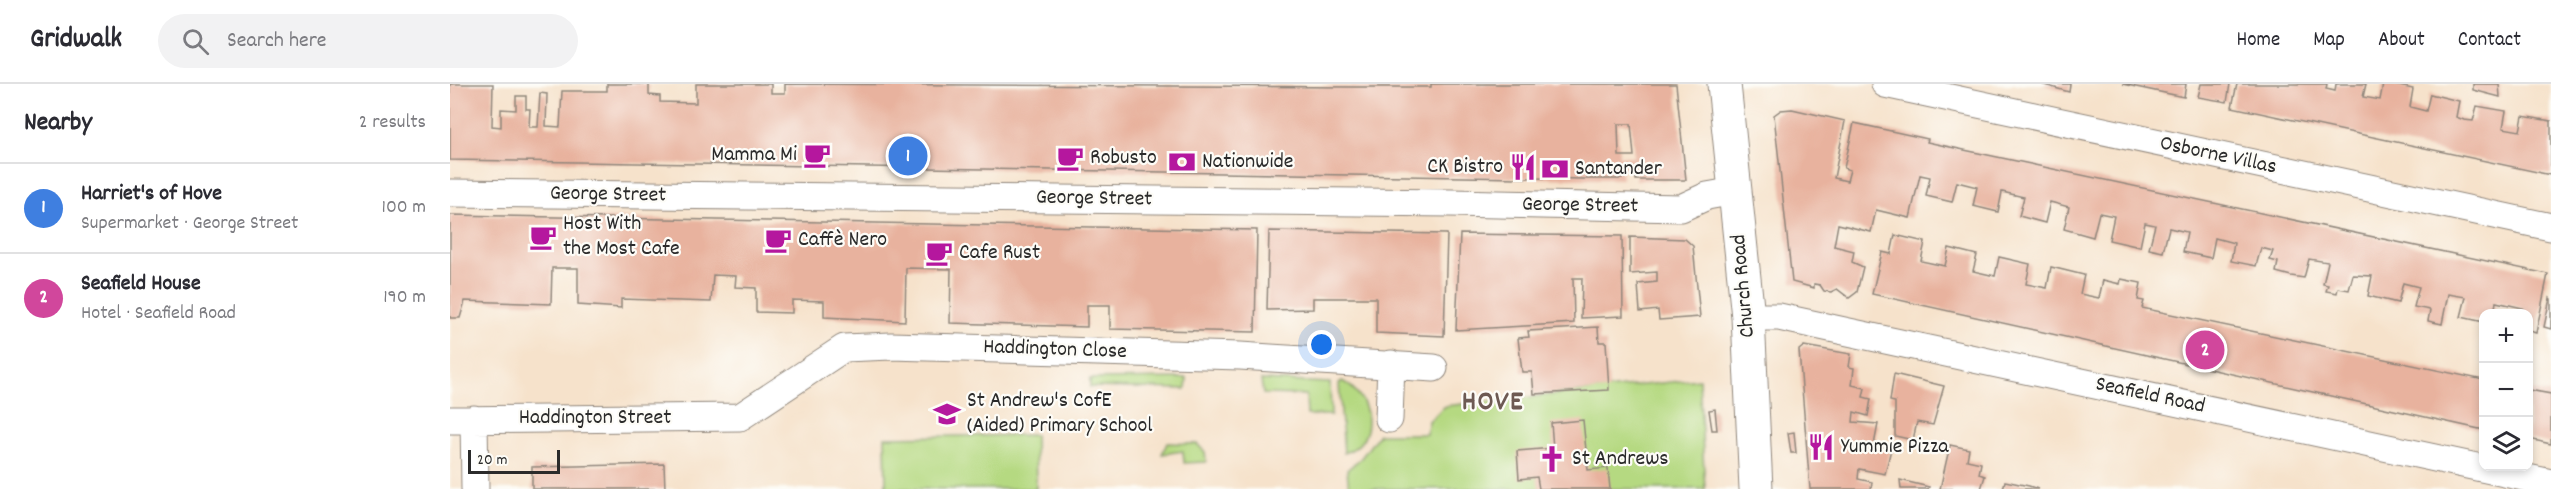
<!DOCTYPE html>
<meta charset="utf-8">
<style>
:root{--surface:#fff;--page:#f2f2f3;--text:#2b2b33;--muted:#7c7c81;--line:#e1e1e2;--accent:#7c3aed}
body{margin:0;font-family:Dekko,sans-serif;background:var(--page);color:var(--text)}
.controls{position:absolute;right:18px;bottom:18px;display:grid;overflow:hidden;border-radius:12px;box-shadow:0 3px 9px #0003}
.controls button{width:54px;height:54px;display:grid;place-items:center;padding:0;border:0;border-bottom:2px solid var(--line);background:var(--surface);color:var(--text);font:30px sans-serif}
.scale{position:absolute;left:18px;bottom:15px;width:92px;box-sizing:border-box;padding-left:6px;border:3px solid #2b2b2b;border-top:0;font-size:16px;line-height:21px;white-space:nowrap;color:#2b2b2b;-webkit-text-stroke:4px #fdfcf7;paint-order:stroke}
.you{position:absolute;left:872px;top:261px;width:21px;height:21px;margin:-15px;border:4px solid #fff;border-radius:50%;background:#1a73e8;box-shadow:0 0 0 9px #1a73e833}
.badge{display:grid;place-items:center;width:39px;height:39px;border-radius:50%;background:var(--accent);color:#fff;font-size:20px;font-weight:700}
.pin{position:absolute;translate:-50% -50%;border:3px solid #fff;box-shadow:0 2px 6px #0006}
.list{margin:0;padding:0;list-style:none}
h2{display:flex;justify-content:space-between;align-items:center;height:78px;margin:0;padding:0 24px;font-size:26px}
h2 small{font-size:20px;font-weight:400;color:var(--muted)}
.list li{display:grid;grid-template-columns:39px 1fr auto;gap:18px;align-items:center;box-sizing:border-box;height:90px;padding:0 24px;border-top:2px solid var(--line)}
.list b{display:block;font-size:22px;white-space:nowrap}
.list p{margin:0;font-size:20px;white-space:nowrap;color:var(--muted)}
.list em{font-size:20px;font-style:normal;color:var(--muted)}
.icon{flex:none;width:33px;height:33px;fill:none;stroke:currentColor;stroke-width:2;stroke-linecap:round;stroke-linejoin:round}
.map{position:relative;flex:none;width:2101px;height:405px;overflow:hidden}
header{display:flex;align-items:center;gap:36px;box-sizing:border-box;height:84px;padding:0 30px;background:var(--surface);border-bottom:2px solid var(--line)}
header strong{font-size:28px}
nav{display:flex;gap:33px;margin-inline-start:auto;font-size:21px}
.search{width:420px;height:54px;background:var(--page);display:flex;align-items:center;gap:15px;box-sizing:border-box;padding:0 21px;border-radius:33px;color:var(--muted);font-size:22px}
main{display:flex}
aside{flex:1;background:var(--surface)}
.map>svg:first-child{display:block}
</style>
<header>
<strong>Gridwalk</strong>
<div class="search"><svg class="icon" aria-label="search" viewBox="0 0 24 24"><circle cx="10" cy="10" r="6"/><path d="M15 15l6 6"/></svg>Search here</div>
<nav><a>Home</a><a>Map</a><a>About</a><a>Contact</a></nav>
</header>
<main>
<aside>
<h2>Nearby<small>2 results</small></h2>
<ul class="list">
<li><span class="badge" style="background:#3f7fe0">1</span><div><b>Harriet's of Hove</b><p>Supermarket · George Street</p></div><em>100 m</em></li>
<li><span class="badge" style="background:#d1479c">2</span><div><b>Seafield House</b><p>Hotel · Seafield Road</p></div><em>190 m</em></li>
</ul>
</aside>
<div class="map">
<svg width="2101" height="405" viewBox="0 0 2101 405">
<rect width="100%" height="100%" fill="#fdfcf7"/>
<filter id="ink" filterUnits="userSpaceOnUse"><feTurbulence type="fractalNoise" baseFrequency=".0167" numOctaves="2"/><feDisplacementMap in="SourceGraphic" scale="12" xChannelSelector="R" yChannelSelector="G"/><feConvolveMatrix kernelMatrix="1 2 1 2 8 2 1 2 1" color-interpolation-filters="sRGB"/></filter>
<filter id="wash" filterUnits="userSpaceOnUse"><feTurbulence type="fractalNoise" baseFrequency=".008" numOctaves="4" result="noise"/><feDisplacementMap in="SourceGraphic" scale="24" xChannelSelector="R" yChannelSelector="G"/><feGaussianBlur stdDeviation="1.35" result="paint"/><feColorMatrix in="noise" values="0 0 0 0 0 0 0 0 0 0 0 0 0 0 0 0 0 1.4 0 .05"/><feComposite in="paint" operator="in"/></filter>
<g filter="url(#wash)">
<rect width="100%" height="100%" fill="#f6e2cb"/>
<path fill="#b5d981" stroke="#708256" stroke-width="1.5" d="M737 294 736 305 640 303V295Z
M1249 295 1255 405H899L897 386 911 374 929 350H976L979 337 995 322Z
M811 296 880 299 881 331H857L856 311 813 310Z
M892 297C922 312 930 358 894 369L889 300Z
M585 351 586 405H436L435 353Z
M717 359 747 360 755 368 756 378 734 379 733 367 712 370Z"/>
<g id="blocks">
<path fill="#e8b29e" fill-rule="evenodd" d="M0 0H43L42 42 51 43V25L66 26V12H76V25H80L79 43H88L90 9 97 10 96 42 110 43 112 7H157V0H199V11L210 12V18L246 19V0H321V9H335V0L904 3H981V0H1226L1236 96H1186L1185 84 1171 85 1172 95H1135L0 76ZM1168 40H1181L1184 72H1169Z
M1591 0H1620L1619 8Z
M1672 0H1736L1734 13Z
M1751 0H1780L1777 18 1748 13Z
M1787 0H1877L1876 5 1885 7 1886 0H1916L1913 13 1930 16 1933 0H1940L1963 5 1960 23 1976 27 1980 10 2009 17 2006 33 2014 36 2023 37 2027 22 2056 27 2053 44 2070 47 2073 32 2101 37V91L1782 23Z
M2023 0H2049L2050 13 2023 6Z
M1342 25 1395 37 1384 94 1397 97 1400 86 1394 84 1404 39 1478 55 1477 58 1500 63 2098 190 2086 249 2079 247V230H2072L2073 224 2046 218 2044 230H2034V238L2011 233 2016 213 1998 210 1992 240 1978 237 1980 226 1964 223 1969 203 1953 199 1948 219 1918 212 1922 192 1903 191 1899 206 1888 204 1887 209 1876 207 1878 201 1873 200 1878 178 1859 175 1854 194 1841 192 1826 188 1828 178 1820 176 1823 167 1811 164 1806 182 1781 177 1784 159 1765 154 1761 174 1733 168 1737 148 1719 144 1713 168 1699 165 1705 141 1695 139 1690 163 1659 156 1664 132 1649 129 1643 153 1614 145 1619 123 1600 118 1595 139 1569 132 1574 113 1552 108 1548 128 1523 122 1527 103 1507 98 1502 118 1476 112 1480 93 1470 91 1460 134 1426 126 1421 148 1388 140 1384 162 1404 167 1402 178 1413 183 1407 208 1399 214 1387 205 1381 208 1374 207 1370 201 1364 200V204L1342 198 1324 31 1331 26Z
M0 131 807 146 805 248 660 245V221H637V243L500 239 501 185 456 184 455 237 374 233V217L342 216V229L306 228V204L285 203 286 192 263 191 261 218 171 215V224L128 221V184H102L101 220 15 217 10 234H0Z
M819 147 997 150 994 252 926 249V214H863V225L817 226Z
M1010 150 1172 152 1173 232 1131 234 1132 194H1123L1124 239 1006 246Z
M1445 151 1475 158 1471 177 1495 182 1499 164 1527 171 1523 187 1545 192 1549 173 1580 180 1576 200 1597 204 1601 183 1634 191 1630 210 1649 214 1653 196 1670 200 1671 195 1691 199 1688 216 1694 217 1692 224 2034 296V346L1422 210 1432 168 1441 170Z
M1180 153 1235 155 1243 162 1250 233 1209 236 1208 226 1190 228 1188 200 1207 198V188L1180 190Z
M2100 214 2101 215V245L2094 243Z
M1148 243 1149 258H1156L1159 306 1084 310 1082 288H1072L1068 254 1079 253 1078 247Z
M1354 262 1401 270 1399 283 1404 284 1402 301 1415 304 1413 313 1421 315 1418 332 1404 328 1403 338 1428 340 1424 361 1441 365 1435 390 1409 385 1408 395 1422 398 1421 405H1360L1349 266Z
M1444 290 1494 302 1483 341 1467 338 1463 356 1445 352V318L1440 317Z
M2079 306 2101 310V360L2079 355Z
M1265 325 1267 346H1262L1259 326Z
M1133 336 1138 386 1158 384 1160 405H1089L1087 393 1069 395 1067 367 1103 364 1101 339Z
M1344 348 1346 369H1341L1338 349Z
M1500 361 1519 365 1517 376 1531 379 1529 390 1535 392 1531 405H1490Z
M214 380 215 405H82V383Z
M1450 396 1479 403 1478 405H1451Z
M1555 397 1579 402 1588 405H1553Z"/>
</g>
</g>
<g filter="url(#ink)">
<use href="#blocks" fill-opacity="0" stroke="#90867b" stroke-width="1.5"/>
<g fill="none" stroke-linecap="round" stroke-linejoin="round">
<defs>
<path id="street" d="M1435 0 2101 143
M0 109 1001 119 1231 124 1257 112 1285 107
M1298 233H1329L2101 399
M24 335 25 405
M939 335 941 280
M0 336 290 333 394 264 441 262 790 272 984 284"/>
<path id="secondary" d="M1274 0 1298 233 1306 405"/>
</defs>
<use href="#street" stroke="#90867b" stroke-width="29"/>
<use href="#secondary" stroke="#90867b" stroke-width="35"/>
<use href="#street" stroke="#fff" stroke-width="27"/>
<use href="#secondary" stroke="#fff" stroke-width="33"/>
</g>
</g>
<defs>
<symbol id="cafe-bare" viewBox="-9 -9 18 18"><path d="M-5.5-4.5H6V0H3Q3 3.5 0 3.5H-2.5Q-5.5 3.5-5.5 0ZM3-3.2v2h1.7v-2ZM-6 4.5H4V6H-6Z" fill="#b5179e" stroke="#fdfcf7" stroke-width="2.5" paint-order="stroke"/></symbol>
<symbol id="bank-bare" viewBox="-9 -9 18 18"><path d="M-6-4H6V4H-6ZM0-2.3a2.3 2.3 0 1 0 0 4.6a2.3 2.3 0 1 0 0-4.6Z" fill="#b5179e" stroke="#fdfcf7" stroke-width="2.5" paint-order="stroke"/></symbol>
<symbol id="restaurant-bare" viewBox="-9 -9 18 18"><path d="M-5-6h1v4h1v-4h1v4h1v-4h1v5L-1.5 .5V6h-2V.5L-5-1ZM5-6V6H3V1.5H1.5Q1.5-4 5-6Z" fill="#b5179e" stroke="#fdfcf7" stroke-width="2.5" paint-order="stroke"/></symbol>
<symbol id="school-bare" viewBox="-9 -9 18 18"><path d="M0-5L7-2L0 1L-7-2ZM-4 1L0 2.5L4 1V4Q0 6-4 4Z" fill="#b5179e" stroke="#fdfcf7" stroke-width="2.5" paint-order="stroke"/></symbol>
<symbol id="church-bare" viewBox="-9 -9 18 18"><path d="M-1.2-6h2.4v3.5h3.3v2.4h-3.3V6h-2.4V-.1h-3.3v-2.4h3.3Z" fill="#b5179e" stroke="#fdfcf7" stroke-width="2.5" paint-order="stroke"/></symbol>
</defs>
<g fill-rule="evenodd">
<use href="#cafe-bare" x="348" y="52" width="38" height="38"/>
<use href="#cafe-bare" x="601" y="55" width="38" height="38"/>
<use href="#bank-bare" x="713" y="59" width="38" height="38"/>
<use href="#restaurant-bare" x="1054" y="64" width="38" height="38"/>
<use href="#bank-bare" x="1086" y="66" width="38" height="38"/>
<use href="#cafe-bare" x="74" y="134" width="38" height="38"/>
<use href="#cafe-bare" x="309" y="137" width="38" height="38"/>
<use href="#cafe-bare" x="470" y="150" width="38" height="38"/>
<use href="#school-bare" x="478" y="311" width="38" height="38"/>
<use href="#restaurant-bare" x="1352" y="344" width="38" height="38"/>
<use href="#church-bare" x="1083" y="356" width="38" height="38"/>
</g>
<g text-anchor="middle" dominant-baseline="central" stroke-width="4.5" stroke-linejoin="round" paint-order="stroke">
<g font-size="22" fill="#2b2b2b" stroke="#fdfcf7" text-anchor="start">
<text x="347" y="71" text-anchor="end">Mamma Mi</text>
<text x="640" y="74">Robusto</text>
<text x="752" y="78">Nationwide</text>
<text x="1053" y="83" text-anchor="end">CK Bistro</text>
<text x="1125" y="85">Santander</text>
<text x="113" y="140">Host With<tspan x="113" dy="25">the Most Cafe</tspan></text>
<text x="348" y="156">Caffè Nero</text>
<text x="509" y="169">Cafe Rust</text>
<text x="517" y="317">St Andrew's CofE<tspan x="517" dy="25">(Aided) Primary School</tspan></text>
<text x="1391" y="363">Yummie Pizza</text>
<text x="1122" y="375">St Andrews</text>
</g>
<g font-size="22" fill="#2b2b2b" stroke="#fdfcf7">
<text transform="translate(1768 72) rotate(12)">Osborne Villas</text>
<text transform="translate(158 111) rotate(1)">George Street</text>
<text transform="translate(644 115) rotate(1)">George Street</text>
<text transform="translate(1130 122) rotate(1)">George Street</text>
<text transform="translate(1294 202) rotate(-95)">Church Road</text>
<text transform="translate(605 266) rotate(2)">Haddington Close</text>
<text transform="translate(1700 312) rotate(12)">Seafield Road</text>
<text x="145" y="334">Haddington Street</text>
</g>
<g font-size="28" font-weight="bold" letter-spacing="1.5" fill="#6d5a53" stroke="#fdfcf7">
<text x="1043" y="320">HOVE</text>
</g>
</g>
</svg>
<div class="controls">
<button>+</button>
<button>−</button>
<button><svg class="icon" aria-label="layers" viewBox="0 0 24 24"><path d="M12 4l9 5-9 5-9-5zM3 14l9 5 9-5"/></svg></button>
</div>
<div class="scale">20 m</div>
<div class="you"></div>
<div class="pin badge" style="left:458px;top:72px;background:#3f7fe0">1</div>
<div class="pin badge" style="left:1755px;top:266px;background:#d1479c">2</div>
</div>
</main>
